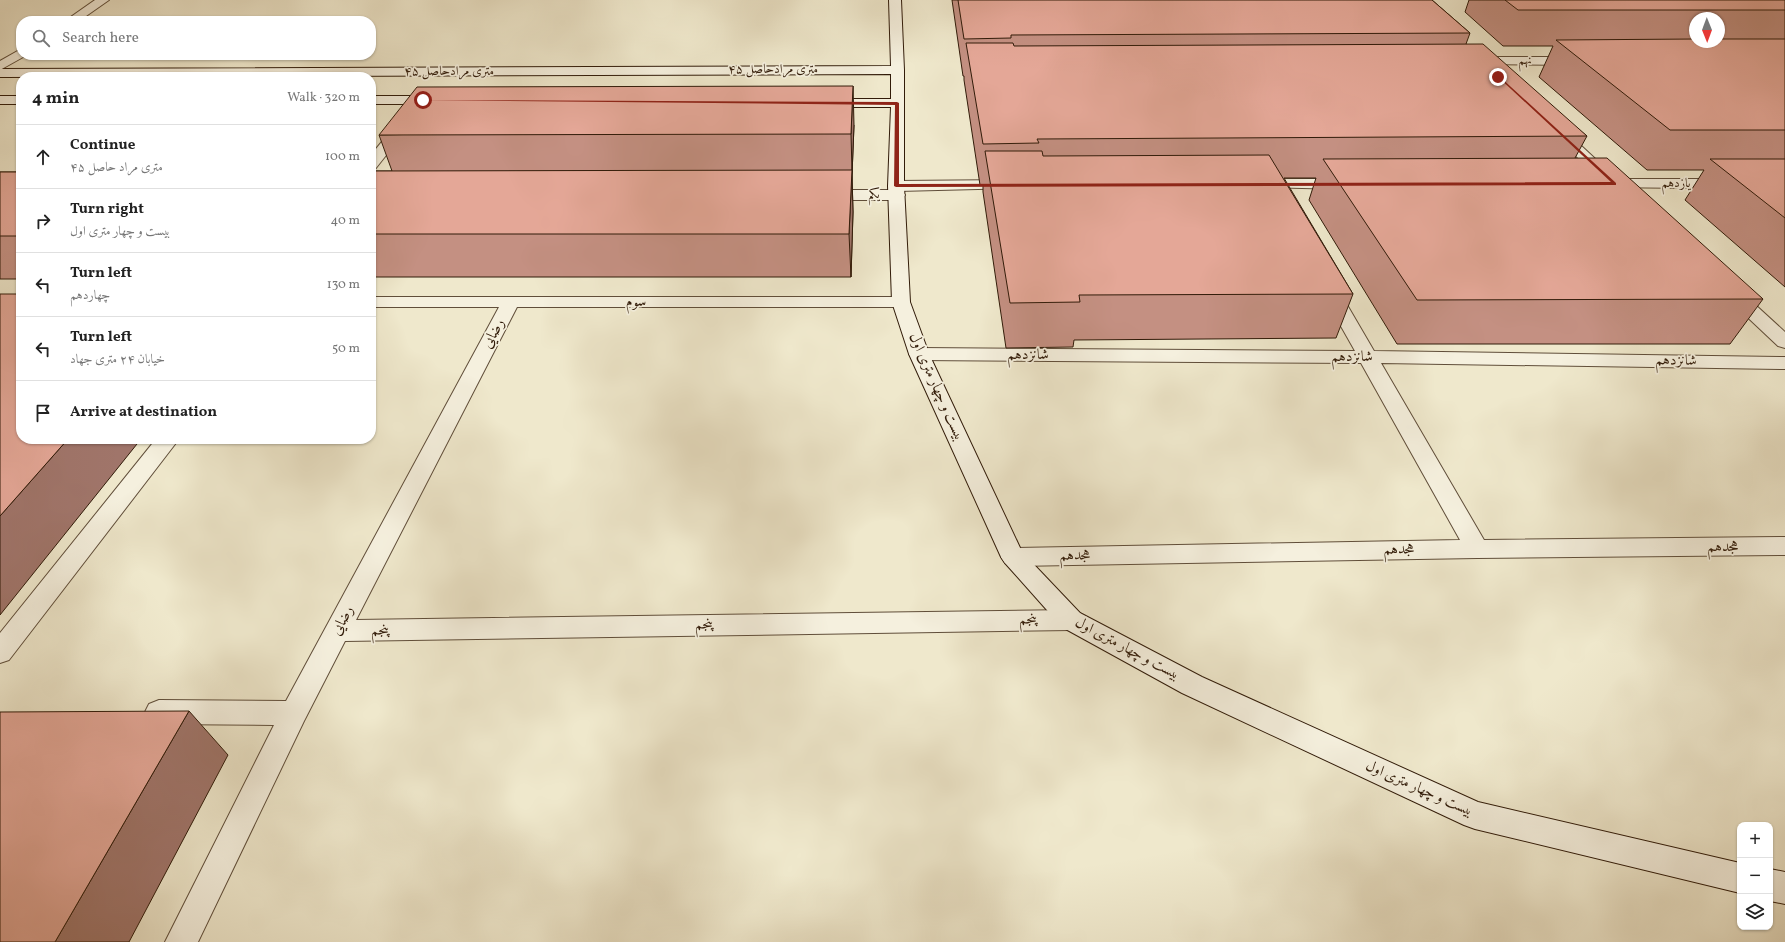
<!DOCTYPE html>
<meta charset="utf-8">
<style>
:root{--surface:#fff;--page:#f6f6f6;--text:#222;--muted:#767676;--line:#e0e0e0}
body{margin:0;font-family:Vollkorn,Amiri,serif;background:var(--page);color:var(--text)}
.controls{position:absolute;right:12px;bottom:12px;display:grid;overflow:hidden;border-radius:8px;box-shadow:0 1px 3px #0004}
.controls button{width:36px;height:36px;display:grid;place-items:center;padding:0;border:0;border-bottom:1px solid var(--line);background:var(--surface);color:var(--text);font:20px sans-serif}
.compass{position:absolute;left:1689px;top:12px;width:36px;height:36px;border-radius:50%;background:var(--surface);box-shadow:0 1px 3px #0004;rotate:179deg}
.stop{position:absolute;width:12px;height:12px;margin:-9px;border:3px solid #8f2418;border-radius:50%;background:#fff}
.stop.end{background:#8f2418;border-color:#fff;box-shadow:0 1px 4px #0008}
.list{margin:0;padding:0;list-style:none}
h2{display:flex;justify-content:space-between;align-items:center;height:52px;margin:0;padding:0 16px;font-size:17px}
h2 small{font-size:13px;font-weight:400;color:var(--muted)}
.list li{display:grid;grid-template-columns:26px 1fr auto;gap:12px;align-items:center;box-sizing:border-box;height:64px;padding:0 16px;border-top:1px solid var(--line)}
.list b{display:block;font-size:15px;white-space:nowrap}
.list p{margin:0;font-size:13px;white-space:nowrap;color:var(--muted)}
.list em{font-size:13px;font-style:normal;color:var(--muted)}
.icon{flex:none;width:22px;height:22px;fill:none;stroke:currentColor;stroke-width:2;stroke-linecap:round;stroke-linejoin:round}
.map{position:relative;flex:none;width:1785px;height:942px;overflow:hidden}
.search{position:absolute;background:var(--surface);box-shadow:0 1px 3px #0004;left:16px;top:16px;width:360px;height:44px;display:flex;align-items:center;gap:10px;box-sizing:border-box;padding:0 14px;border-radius:16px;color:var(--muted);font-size:15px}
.panel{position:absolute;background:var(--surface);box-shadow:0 1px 3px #0004;left:16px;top:72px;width:360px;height:372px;border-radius:16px}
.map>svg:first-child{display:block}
</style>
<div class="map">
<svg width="1785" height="942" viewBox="0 0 1785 942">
<rect width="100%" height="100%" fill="#efe8cc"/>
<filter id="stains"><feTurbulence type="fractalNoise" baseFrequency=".005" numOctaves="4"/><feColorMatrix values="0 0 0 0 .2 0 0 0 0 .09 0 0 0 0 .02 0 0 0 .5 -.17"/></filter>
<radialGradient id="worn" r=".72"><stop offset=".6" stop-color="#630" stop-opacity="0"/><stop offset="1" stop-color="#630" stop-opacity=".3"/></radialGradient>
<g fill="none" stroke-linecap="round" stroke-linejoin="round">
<defs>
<path id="street" d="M95 0H109L79 21H65Z
M21 49V55L25 56 0 70V61Z
M1481 57H1576L1582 61 1576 65 1477 64 1475 61Z
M403 121 408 122 410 125 376 168 371 170V155L398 122Z
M1557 127 1562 128 1617 179H1785V189L1601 187 1598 184 1602 180 1552 134 1550 131 1552 128Z
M1258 179H1345L1350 181 1353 184 1350 187 1345 189 1253 187 1250 184 1253 181Z
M1013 180 1018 182 1021 185 1018 188 898 191 903 192 905 195 903 198 897 200H822L816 198 814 195 816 192 822 190H895L891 189 888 186 891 183 896 181Z
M1330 286 1336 287 1339 291 1374 351 1785 357V369L1381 363 1484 540 1785 537V555L1477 558 1013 566 1005 563 1001 557 1005 551 1013 548 1460 540 1361 363 919 360 912 358 909 354 912 350 919 348 1355 351 1321 291 1324 287Z
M1732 288 1738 289 1785 332V348L1778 346 1726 297 1723 293 1726 289Z
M371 297H901L907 298 910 302 907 306 901 307H517L356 620 1071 610 1080 613 1084 620 1080 627 1071 630 345 641 304 721 198 942H165L274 725 159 724 149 720 145 712 149 704 159 700 286 701 499 307H371Z
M156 439H179L9 660 0 663V633Z"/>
<path id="secondary" d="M889 0H901L904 70V186L910 302 929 354 1022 552 1080 613 1202 677 1478 802 1740 863V893L1475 829 1464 825 1182 693 1062 627 1005 563 1001 557 909 354 892 302 888 186 891 107H824L819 106 817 103 819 100 824 99H891V74L0 77V69L891 66Z
M0 96H21V104H0Z
M371 96H436L441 97 443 100 441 103 436 104H371Z
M1770 869 1785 872V904L1770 901Z"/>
</defs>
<use href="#street" stroke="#604e3a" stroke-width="2"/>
<use href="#secondary" stroke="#311b09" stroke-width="2"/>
<use href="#street" fill="#f5f0de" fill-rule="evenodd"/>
<use href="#secondary" fill="#f5f0de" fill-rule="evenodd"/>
</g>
<path fill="#c49082" stroke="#311b09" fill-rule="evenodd" d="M952 0H1432L1470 33 1466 44 1587 136 1575 158 1763 299 1730 344H1397L1309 200 1316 178H1284L1353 294 1336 338 1074 340 1073 347 1006 348 983 192V185H980L964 80V76H963Z
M1469 0H1785V287L1685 200 1704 170H1647L1539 77 1553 46H1503L1465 12ZM1695 18H1719V42H1695Z
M854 125 852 175 853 212 851 277H371V171H392L379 135Z
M0 172H21V279H0Z"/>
<path fill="#a0756a" stroke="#311b09" d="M853 86 854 125 852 175 853 212 851 277 849 234 852 171 851 134Z
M68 439H141L0 615V516Z
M189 711 228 755 129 942H55Z"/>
<path fill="#e4a797" stroke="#311b09" d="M958 0H1432L1470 33 1011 35V38L964 39Z
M1505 0H1785V10H1518Z
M1695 39V42H1719V39H1785V130H1670L1556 40Z
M966 43H1013L1014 46 1483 44 1587 136 1037 139 1039 143 983 144Z
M853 86 851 134 379 135 417 87Z
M985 151H1042L1043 156 1269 155 1353 294 1079 295 1080 302 1010 303Z
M1607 158 1763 299 1417 300 1323 159Z
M1710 159H1785V218Z
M852 170 849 234H371V171Z
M0 172H21V236H0Z
M0 294H21V439H68L0 516Z
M189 711 55 942H0V712Z"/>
<path fill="#8f2418" d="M1497 76H1499L1616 183V185L896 187 894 186 895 105 421 100 897 102 899 103V184L1611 182Z"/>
<g text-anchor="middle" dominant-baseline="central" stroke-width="3.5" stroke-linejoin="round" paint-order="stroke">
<g font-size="13" fill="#311b09" stroke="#f5f0de">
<text x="1525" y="61">نهم</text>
<text x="773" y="70">۴۵ متری مرادحاصل</text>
<text x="449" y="72">۴۵ متری مرادحاصل</text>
<text x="1676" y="184">یازدهم</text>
<text x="874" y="195">یکم</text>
</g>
<g font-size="15" fill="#311b09" stroke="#f5f0de">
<text x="636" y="302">سوم</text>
<text transform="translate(494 334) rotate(-62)">رضایی</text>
<text x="1028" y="355">شانزدهم</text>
<text x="1352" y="357">شانزدهم</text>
<text transform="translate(1676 361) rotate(1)">شانزدهم</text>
<text transform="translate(936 387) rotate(66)">بیست و چهار متری اول</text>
<text x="1723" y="547">هجدهم</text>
<text transform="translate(1399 550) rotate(-1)">هجدهم</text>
<text transform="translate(1075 556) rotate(-1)">هجدهم</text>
<text transform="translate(1028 620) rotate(-1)">پنجم</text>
<text transform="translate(343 621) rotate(-62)">رضایی</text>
<text transform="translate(704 625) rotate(-1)">پنجم</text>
<text transform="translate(380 631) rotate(-1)">پنجم</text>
<text transform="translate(1127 649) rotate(28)">بیست و چهار متری اول</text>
<text transform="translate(1419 789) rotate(24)">بیست و چهار متری اول</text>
</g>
</g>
<rect width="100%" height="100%" filter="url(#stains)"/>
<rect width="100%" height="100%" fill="url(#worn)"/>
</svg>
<div class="controls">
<button>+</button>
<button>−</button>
<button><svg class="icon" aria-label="layers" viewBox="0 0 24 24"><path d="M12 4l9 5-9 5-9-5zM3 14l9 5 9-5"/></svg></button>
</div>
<svg class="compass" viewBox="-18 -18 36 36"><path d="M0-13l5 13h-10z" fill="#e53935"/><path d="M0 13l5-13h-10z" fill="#767676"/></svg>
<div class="stop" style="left:423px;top:100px"></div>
<div class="stop end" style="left:1498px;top:77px"></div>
<div class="search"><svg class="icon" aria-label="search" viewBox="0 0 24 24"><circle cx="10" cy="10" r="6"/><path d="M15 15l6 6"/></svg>Search here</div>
<section class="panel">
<h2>4 min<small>Walk · 320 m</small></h2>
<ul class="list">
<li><svg class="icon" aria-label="ahead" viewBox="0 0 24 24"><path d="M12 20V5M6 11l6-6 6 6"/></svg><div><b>Continue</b><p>۴۵ متری مراد حاصل</p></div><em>100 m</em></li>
<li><svg class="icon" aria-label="right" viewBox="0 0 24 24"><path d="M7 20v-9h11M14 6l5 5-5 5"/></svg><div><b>Turn right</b><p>بیست و چهار متری اول</p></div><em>40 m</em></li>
<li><svg class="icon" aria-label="left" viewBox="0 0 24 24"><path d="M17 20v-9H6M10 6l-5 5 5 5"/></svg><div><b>Turn left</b><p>چهاردهم</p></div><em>130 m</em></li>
<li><svg class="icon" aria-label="left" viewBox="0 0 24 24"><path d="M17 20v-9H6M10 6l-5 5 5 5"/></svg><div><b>Turn left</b><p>خیابان ۲۴ متری جهاد</p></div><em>50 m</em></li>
<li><svg class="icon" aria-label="arrive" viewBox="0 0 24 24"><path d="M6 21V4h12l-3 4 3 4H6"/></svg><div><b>Arrive at destination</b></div></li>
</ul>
</section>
</div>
